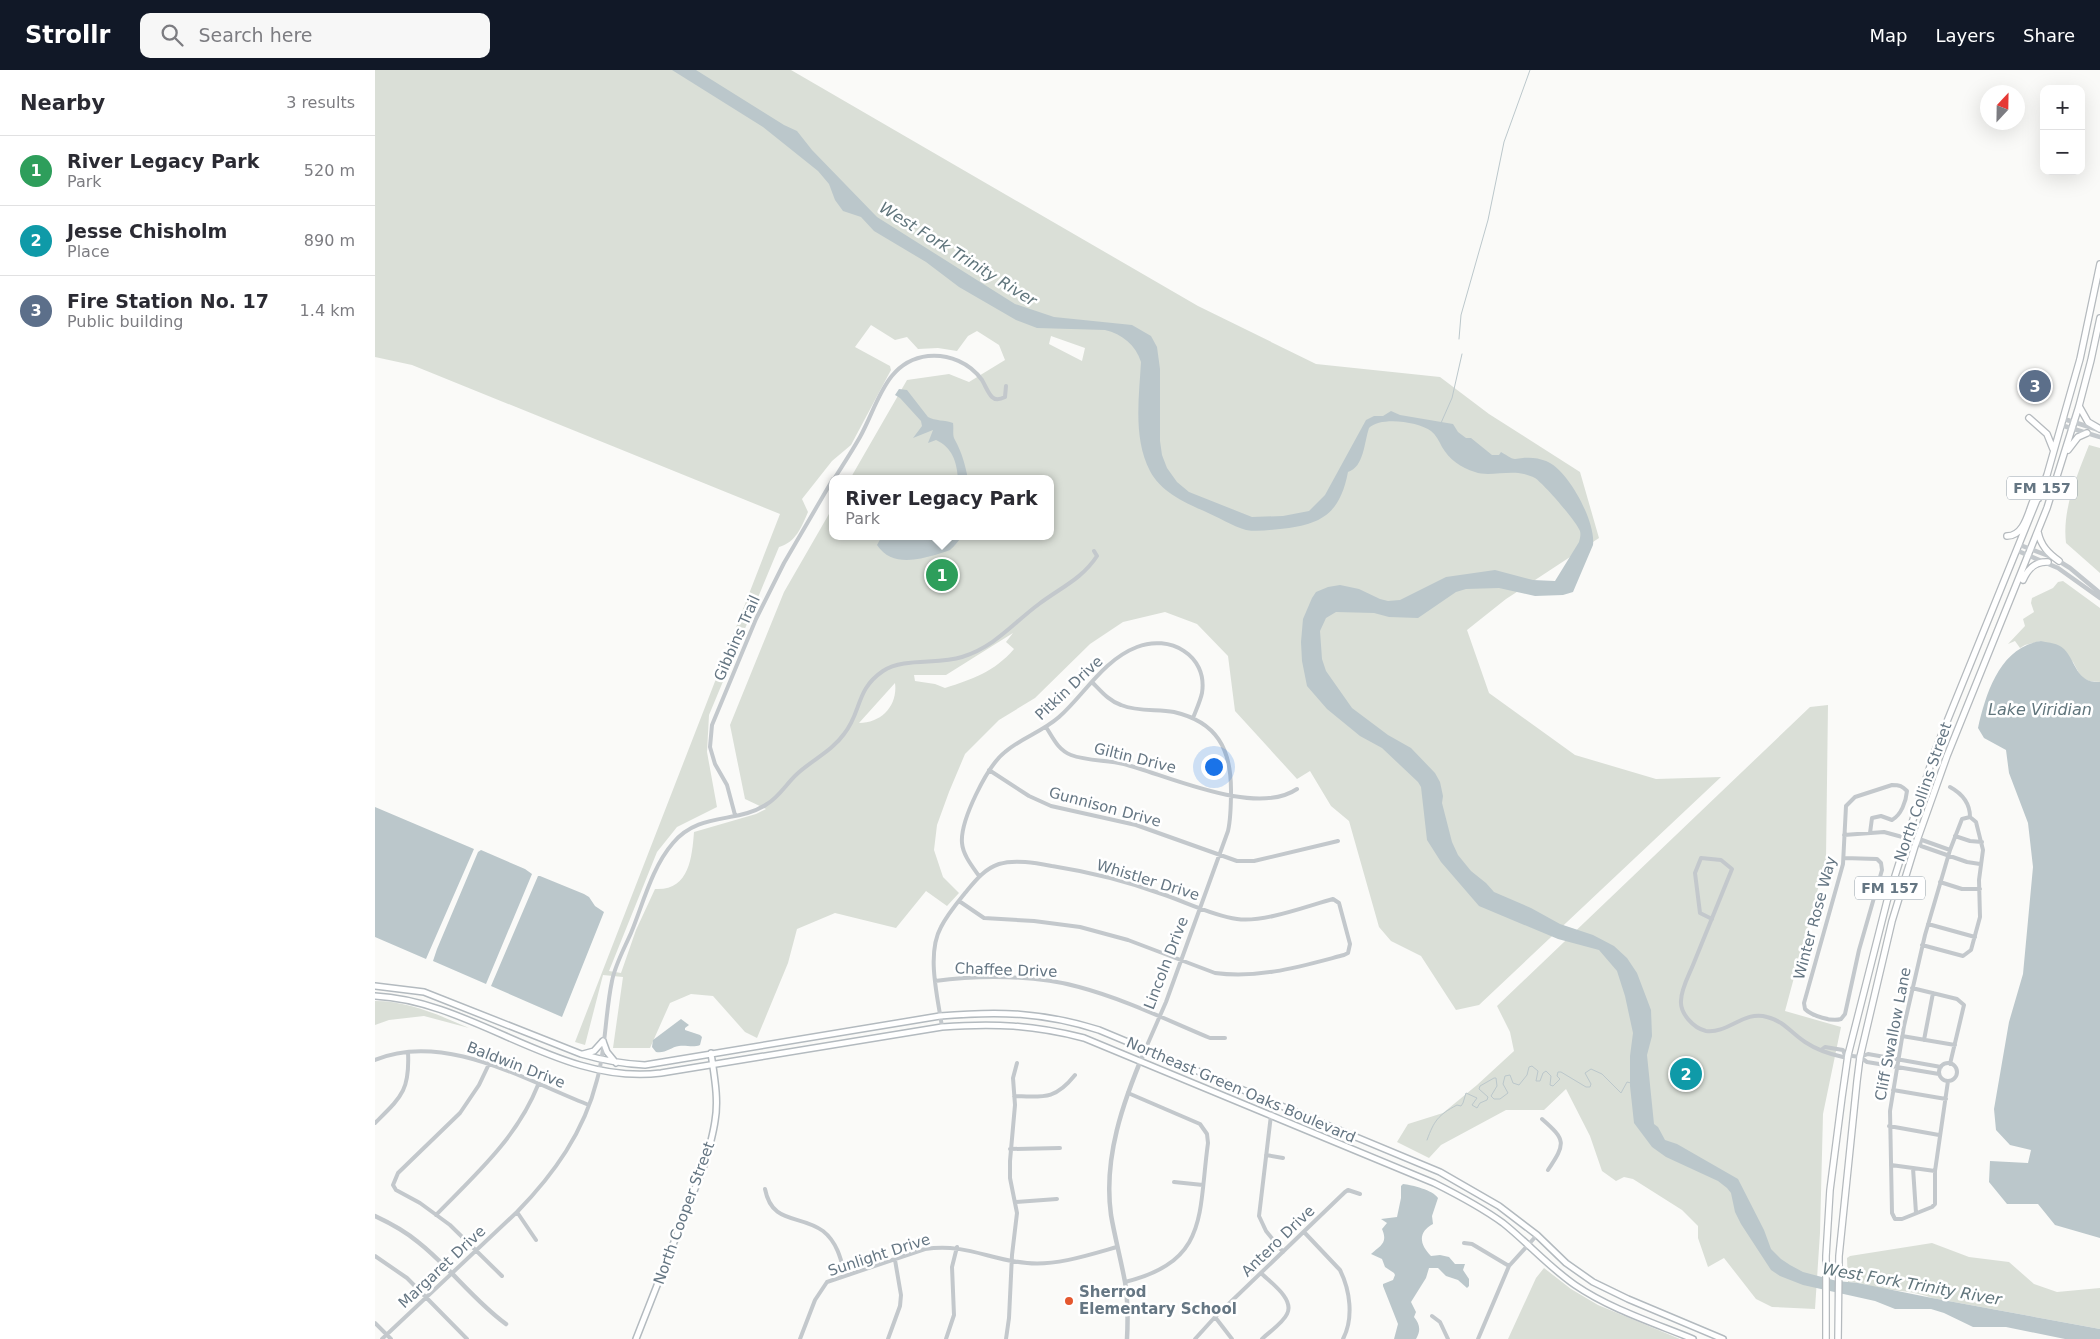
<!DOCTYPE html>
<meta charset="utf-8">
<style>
:root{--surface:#fff;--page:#f7f7f7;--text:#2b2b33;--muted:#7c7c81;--line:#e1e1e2;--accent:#111827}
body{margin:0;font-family:"DejaVu Sans",sans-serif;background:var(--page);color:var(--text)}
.controls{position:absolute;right:15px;top:15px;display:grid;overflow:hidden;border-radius:10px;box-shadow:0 5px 20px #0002}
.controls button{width:45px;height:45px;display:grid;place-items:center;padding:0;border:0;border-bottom:1px solid var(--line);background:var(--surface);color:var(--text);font:25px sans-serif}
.compass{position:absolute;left:1605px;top:15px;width:45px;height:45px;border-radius:50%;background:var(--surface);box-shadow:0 5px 20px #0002;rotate:22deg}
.you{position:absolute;left:838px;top:696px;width:18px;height:18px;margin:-12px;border:4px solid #fff;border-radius:50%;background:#1a73e8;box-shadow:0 0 0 8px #1a73e833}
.badge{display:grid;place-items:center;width:32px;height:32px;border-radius:50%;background:var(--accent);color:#fff;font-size:16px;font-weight:700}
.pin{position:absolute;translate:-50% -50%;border:2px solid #fff;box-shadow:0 1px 5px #0006}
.popup{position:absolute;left:454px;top:405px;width:225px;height:65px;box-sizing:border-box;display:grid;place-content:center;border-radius:10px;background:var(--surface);filter:drop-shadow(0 1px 4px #0005);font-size:16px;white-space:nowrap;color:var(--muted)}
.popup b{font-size:19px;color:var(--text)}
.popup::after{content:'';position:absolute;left:50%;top:100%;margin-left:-10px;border:10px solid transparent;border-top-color:var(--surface)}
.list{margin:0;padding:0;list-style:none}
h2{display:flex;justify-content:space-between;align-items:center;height:65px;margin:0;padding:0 20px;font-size:21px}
h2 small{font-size:16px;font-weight:400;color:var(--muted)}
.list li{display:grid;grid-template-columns:32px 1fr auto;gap:15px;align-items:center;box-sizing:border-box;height:70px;padding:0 20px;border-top:1px solid var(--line)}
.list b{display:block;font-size:19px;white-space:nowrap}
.list p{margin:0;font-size:16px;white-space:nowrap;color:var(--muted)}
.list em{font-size:16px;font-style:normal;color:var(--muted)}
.icon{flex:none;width:28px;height:28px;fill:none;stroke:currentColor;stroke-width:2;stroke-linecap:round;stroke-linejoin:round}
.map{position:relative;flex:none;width:1725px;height:1269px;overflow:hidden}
header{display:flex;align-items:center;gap:30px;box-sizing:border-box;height:70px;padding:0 25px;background:var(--accent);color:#fff}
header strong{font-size:24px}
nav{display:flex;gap:28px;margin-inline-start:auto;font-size:18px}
.search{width:350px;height:45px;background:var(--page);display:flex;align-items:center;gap:12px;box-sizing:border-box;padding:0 18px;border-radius:10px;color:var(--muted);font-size:19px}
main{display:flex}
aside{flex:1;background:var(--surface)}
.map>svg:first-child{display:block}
</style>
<header>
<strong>Strollr</strong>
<div class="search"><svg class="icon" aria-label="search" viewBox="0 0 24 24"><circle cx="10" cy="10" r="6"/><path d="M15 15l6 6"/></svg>Search here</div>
<nav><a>Map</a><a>Layers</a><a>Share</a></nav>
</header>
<main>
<aside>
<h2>Nearby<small>3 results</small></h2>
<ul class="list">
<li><span class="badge" style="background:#2e9e5b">1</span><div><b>River Legacy Park</b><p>Park</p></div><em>520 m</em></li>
<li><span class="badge" style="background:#0f9aa8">2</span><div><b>Jesse Chisholm</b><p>Place</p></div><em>890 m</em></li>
<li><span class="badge" style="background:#5c6f8a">3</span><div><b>Fire Station No. 17</b><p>Public building</p></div><em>1.4 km</em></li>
</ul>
</aside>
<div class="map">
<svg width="1725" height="1269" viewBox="0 0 1725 1269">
<rect width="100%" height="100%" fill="#fafaf8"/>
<path fill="#dadfd7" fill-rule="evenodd" d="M0 0H416L823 236 941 294 1065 307 1114 344 1205 402 1224 468 1131 529 1092 560 1114 623 1200 685 1281 709 1346 707 1104 935 1081 940 1046 886 1016 871 1004 857 974 751 956 736 935 701 922 709 860 641 853 586 822 554 790 542 748 552 715 574 660 628 624 650 590 684 574 722 562 755 559 780 568 807 584 823 572 836 551 821 521 858 460 843 422 859 413 893 382 968 370 962 338 926 316 924 295 933 275 978H238L248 907 228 905 210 975 200 972 405 444 37 295 0 287ZM496 255 520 270 532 267 543 279 563 278 582 281 593 266 602 261 624 275 630 290 594 312 574 304 532 310 475 409H676V466H458V437L409 522 355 655 370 729 391 739 381 744 319 762C317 788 314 821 280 819L261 860 246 903 234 901 282 782 302 757 342 737 332 682 334 645 404 477C421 472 426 458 433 442L427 429 457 391 476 375 516 300 515 296 480 277ZM676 266 710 278 707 291 674 274ZM638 563 631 572 639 579C619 602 598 609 570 618L560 614 540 611 539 605H571ZM520 613C523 635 507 653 484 653Z
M1714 375 1725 378V503L1691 473C1687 439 1702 406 1714 375Z
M1688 511 1725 538V612L1714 611 1706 607 1698 592 1666 571 1650 575 1645 578 1640 571 1633 574 1650 556 1648 549 1659 542 1656 533 1657 528 1678 518 1683 512Z
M1453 635 1451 789 1410 941 1466 957 1448 1044 1445 1163 1440 1239 1397 1237 1381 1229 1349 1188 1333 1197 1323 1168V1156L1307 1140 1258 1109 1249 1107 1241 1111 1227 1101 1215 1066 1191 1019 1169 1040H1131L1066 1075 1054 1088 1022 1072 1033 1054 1068 1043 1102 1015 1139 981 1135 962 1122 936 1435 637Z
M0 931C33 931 64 945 94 958L49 946 14 950 0 955Z
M1557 1173 1594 1187 1634 1192 1659 1214 1682 1222 1725 1218V1259L1557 1228C1540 1221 1521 1221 1503 1218 1493 1216 1483 1211 1473 1213L1472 1188 1475 1186Z
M1169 1198 1196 1219 1223 1235 1305 1269H1133L1161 1208Z"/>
<path fill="#bbc7cb" d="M297 0H321L409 55 422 61 437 80 502 147 640 234 679 247 757 255 776 266 782 277 785 299V371L787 385 792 398 802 412 814 422 877 447 908 446 934 441 950 425 991 350 999 346H1008L1016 341 1025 345 1078 354 1083 362 1091 368H1096L1117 385H1124L1126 382C1130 384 1136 389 1140 389 1143 389 1145 388 1148 388 1155 387 1164 388 1171 391 1193 399 1221 452 1218 475L1198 522 1188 525 1160 526 1124 518 1091 519 1081 522 1043 548 1014 547 999 543 961 542 951 548 945 561 947 589 951 601 977 638 1013 665 1036 678 1060 703 1065 712 1068 726 1067 733 1077 772 1083 785 1096 801 1111 813 1119 822 1156 838 1185 854 1218 865 1239 876 1252 888 1262 903 1276 940 1277 966 1272 985 1279 1054 1283 1057 1290 1070 1302 1074 1363 1109 1389 1160 1396 1179 1406 1189 1415 1195 1428 1202 1462 1211 1483 1213 1557 1228 1725 1259V1269H1690L1631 1257H1598L1569 1243 1556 1239H1520L1500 1231 1428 1215 1405 1206 1396 1200 1366 1154 1360 1142 1356 1123 1352 1118 1343 1111 1291 1087 1277 1077 1259 1053 1255 1016V986L1258 963 1250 926 1242 901 1224 880 1183 869 1104 836 1066 792 1052 770 1046 717 1043 712 1007 678 985 666 952 639 932 616 927 591 926 572 928 549 937 528 941 522 953 517 965 515 984 519 1005 529 1013 531 1025 530 1071 507 1120 500 1158 510 1180 511 1204 472C1205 468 1206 465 1205 461 1201 451 1169 414 1160 408 1157 406 1152 405 1149 404 1134 400 1113 407 1100 402 1086 398 1074 389 1067 377 1064 371 1061 365 1056 361 1044 352 1006 346 994 358 989 373 989 397 973 402 965 444 946 455 905 459 894 460 882 462 871 460 857 456 843 447 829 441 810 433 785 421 775 401 758 368 764 328 766 292 761 275 747 264 730 260L662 258 641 250 584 217 551 192 499 161 486 147 468 141 460 130 454 114 443 101 388 57Z
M524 319 532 320 553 347C560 351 570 350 578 353 579 359 577 366 580 370 587 383 590 394 593 409H583C582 392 577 377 561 370L553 373 558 360 538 368 547 356 546 351 525 328 520 325Z
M507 466H585L586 468C583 471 579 477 575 480 571 482 565 483 560 485 539 491 515 495 502 475Z
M1666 571C1674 573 1683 573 1689 579 1702 593 1701 613 1725 612V1168L1680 1155 1663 1134H1632L1614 1112 1615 1091 1653 1093 1656 1080 1635 1075 1621 1060 1619 1039 1634 952 1648 904 1658 797 1653 753 1634 703 1631 680 1609 668 1603 658C1611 623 1625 577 1666 571Z
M0 737 99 779 51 889 0 867Z
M106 780 150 799 157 804 111 914 58 891 62 879 103 782Z
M163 806H165L209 824 214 827 220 836 229 842 187 947 116 916Z
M306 949 314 955 310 958V960L325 965 327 967 325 975C318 978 312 975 304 976 296 977 290 984 281 982L277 977 278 970Z
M1028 1114C1037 1115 1058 1120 1063 1128L1057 1146 1058 1154C1043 1162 1044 1174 1056 1186L1065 1185 1074 1187 1080 1194H1090L1088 1200 1094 1209V1216L1092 1218 1083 1210 1071 1206 1063 1198H1054L1051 1208 1036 1232 1041 1242 1039 1247C1045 1254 1046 1261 1041 1269H1019L1023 1254 1008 1216V1214L1018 1210 1020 1205 1019 1203 1010 1197 1007 1189 996 1184C1006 1175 1013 1173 1007 1159L1012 1153 1006 1149 1022 1147 1026 1128V1116Z"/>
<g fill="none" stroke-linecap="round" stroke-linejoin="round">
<path stroke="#bbc7cb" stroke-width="1" d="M1084 269 1086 245 1113 150 1129 72 1155 0
M1066 353 1077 328 1087 284
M1052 1070C1059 1051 1063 1045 1082 1035L1086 1036 1088 1033 1091 1023 1102 1028 1097 1035 1102 1038 1105 1033 1112 1030 1113 1027 1104 1019 1105 1016 1119 1008H1121L1122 1016 1116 1026 1119 1029H1125L1133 1023 1128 1014 1130 1006 1135 1005 1138 1013 1144 1015 1152 1005 1154 997 1157 996 1163 1001 1161 1011H1165L1168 1003 1171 1001 1176 1006 1175 1015 1178 1016 1185 1009 1182 1006 1183 1002H1186L1211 1017H1215L1216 1014 1210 1003 1216 999 1227 1004 1246 1023 1252 1012 1256 1013"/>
<defs>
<path id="secondary" d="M0 916 49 922 206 984C227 990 247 994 270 995L565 946C624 941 667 942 724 960L1065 1102 1124 1136 1162 1165 1191 1193 1218 1212 1253 1229 1348 1269
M0 926C100 931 184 1016 286 1003L567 957C619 953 658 955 709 968L1059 1113C1083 1125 1106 1137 1128 1153 1153 1173 1174 1197 1200 1215 1235 1239 1279 1253 1318 1269
M228 971 232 982 241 993
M208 984 219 981 228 971
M261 1269 330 1093C334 1079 338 1065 340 1051 344 1029 339 1005 336 983"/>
<path id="primary" d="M1704 336 1713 352 1725 359
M1654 348 1672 364 1678 379
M1693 380 1703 367 1712 363
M1663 462C1666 476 1673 483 1684 491
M1632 466C1649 466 1653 443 1658 431L1663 429
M1648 510C1653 499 1660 491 1673 492
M1451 1269V1186L1455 1120 1467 1027 1473 985 1512 831 1560 681 1672 405 1705 289 1725 194
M1463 1269 1464 1186 1482 1011 1485 987 1517 851 1540 776 1572 686 1672 438 1704 336 1716 290 1725 248"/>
</defs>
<use href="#secondary" stroke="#b3babf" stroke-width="8"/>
<use href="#primary" stroke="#b5babe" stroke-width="8"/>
<path stroke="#c3c8cc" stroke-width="4" d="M459 409C468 395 477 381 485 367 503 335 510 291 553 286 574 284 595 293 607 310 610 315 613 323 617 327 621 331 626 329 630 327L631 316
M717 612C726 621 734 631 746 635 763 642 782 639 799 642 842 652 856 679 856 720 856 734 856 748 853 761L791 932 770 980
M671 657C678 668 683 680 696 685 712 691 732 690 749 694 794 706 881 747 922 719
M614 700 654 726 676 736 761 755 862 791H879L963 771
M1575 717C1586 723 1595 733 1595 747
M360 745 352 715 340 694 335 677 337 655 381 549 409 493 458 409
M1469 765 1509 762 1531 768
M1580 766 1595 771 1607 772
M1541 772 1545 773 1546 776 1592 792 1605 794
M1545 773 1547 770 1575 780
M1469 788 1502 789 1506 793 1507 800 1484 880 1470 944 1466 949C1457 952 1437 946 1430 939L1429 933 1468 794 1471 736 1480 727 1517 715C1525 715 1527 716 1532 721 1531 732 1526 745 1517 750L1506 746 1497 748 1495 763
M604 806C597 796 588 785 587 773 585 751 612 696 630 682 646 668 667 662 684 647 709 625 728 590 762 577 794 564 833 585 827 623 825 632 821 640 818 648
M1565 812 1587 819H1605
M1337 849 1325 843 1320 803 1326 788 1346 790 1357 799C1344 831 1331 863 1318 895 1314 905 1306 919 1306 931 1305 943 1318 958 1331 961 1353 964 1369 940 1392 947 1409 951 1416 963 1430 972 1442 980 1454 984 1468 987L1470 985 1485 987 1492 992 1564 1004
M1553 854 1600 867
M1547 875 1588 886 1596 880 1605 847 1604 810 1608 780 1601 752 1595 747
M560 911C604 905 661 905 704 917 749 929 792 950 835 968H850
M1537 918 1582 929 1589 935 1575 994
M567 957C563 928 551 884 566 857 572 845 582 833 590 823 600 811 609 799 624 794 640 789 661 793 677 796 715 802 751 811 787 824 811 832 836 845 862 849 888 853 932 836 958 829L964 833 975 874 973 883 969 885C927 896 885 909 840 903L753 870 705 857 659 851 609 848 584 831
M1527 966 1580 975
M1549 970 1558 923
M1446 980 1450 977 1468 980 1470 985
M1485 987 1493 984 1566 997
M0 990C68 961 150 1010 214 1035
M1564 1002a9 9 0 1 1 18 0a9 9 0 1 1-18 0Z
M114 994 104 1015 85 1043 23 1103 18 1115 21 1120 45 1133 75 1155 127 1206
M1573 1011 1560 1101V1134L1557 1137 1527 1149H1520L1517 1143 1515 1041 1529 956 1550 865 1575 780 1587 749 1595 747
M1518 1020 1571 1029
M639 1026C669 1027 680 1030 700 1005
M900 1034 896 1045 884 1146 891 1161 908 1182
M1167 1049C1191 1070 1191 1073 1173 1100
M0 1053C26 1027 35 1021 33 982
M1514 1056 1564 1065
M635 1079 685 1078
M891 1085 908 1088
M1516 1095 1560 1101
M1538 1098 1541 1143
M799 1112 828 1115
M390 1119C397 1155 425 1144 448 1161 462 1172 466 1189 470 1205
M641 1132 682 1129
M142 1142 161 1170
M61 1145C100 1105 142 1068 163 1015
M929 1162 965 1200C975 1220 979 1248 968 1269
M1089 1173 1097 1174 1134 1196
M0 1186 32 1208 92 1269
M886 1203C895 1212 920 1229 912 1244 908 1253 894 1262 887 1269
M750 1212C834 1191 823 1145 833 1073L832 1064 825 1054 753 1023
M1057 1246 1065 1252 1073 1269
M840 1247 857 1269
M0 1253 16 1269
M7 1269 142 1142C179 1104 209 1062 222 1010 231 978 230 944 237 911 240 895 249 879 256 863 268 834 277 797 298 773 325 741 363 754 392 734 404 727 412 713 422 704 437 690 457 681 469 664 487 642 480 620 508 601 529 587 563 595 587 587 621 576 637 554 664 534 685 518 707 509 722 486L719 481
M425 1269 440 1230 452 1212 550 1179C591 1173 614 1190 652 1193 681 1196 714 1185 742 1177
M513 1269 525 1236 526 1225 520 1190
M571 1269 579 1245 577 1197 582 1177
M631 1269 634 1248 637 1185 642 1143 635 1108V1091L640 1035 638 1008 642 993
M820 1269 840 1247 970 1122 973 1120 985 1124
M1103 1269 1134 1196 1162 1165"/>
<path stroke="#c3c8cc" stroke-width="4.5" d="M1689 349 1724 360
M1686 355 1725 367
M1645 475 1679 488 1695 498 1725 523
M1643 481 1683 498 1725 528
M0 1146C15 1153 30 1161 43 1172 75 1197 98 1230 131 1254
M752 1269C753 1250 753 1231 750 1212 746 1190 740 1168 736 1145 728 1088 748 1032 770 980"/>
<use href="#secondary" stroke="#fff" stroke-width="5"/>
<use href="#primary" stroke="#fff" stroke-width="5.5"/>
</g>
<circle fill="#e4572e" stroke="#fff" stroke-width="2" cx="694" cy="1231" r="5"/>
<g text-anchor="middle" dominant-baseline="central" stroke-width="5" stroke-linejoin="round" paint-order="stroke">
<g fill="#fff" stroke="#939fa8" stroke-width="1">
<rect x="1632" y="406.5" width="70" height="23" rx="4"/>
<rect x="1480" y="806.5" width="70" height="23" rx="4"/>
</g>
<g font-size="14" font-weight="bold" fill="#657683">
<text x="1667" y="418">FM 157</text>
<text x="1515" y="818">FM 157</text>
</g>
<g font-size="15" fill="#657683" stroke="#fff">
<text transform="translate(362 568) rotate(-66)">Gibbins Trail</text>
<text transform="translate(694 618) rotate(-43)">Pitkin Drive</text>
<text transform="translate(760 688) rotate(14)">Giltin Drive</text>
<text transform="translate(1548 722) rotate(-71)">North Collins Street</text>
<text transform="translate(730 737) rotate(15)">Gunnison Drive</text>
<text transform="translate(773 810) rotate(17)">Whistler Drive</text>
<text transform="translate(1440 848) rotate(-75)">Winter Rose Way</text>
<text transform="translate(791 893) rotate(-69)">Lincoln Drive</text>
<text transform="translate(631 900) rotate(2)">Chaffee Drive</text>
<text transform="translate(1518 964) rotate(-79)">Cliff Swallow Lane</text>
<text transform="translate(141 995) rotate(21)">Baldwin Drive</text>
<text transform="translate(866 1020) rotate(23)">Northeast Green Oaks Boulevard</text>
<text transform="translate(309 1143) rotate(-70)">North Cooper Street</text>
<text transform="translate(903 1171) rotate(-44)">Antero Drive</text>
<text transform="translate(504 1185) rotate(-18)">Sunlight Drive</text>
<text transform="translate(67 1197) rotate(-43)">Margaret Drive</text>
</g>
<g font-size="15" font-weight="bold" fill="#657683" stroke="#fff" text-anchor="start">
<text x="704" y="1222">Sherrod<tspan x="704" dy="17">Elementary School</tspan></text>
</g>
<g font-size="16" font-style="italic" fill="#60757c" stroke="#fff">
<text transform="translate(583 184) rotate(32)">West Fork Trinity River</text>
<text x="1665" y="639">Lake Viridian</text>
<text transform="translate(1537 1214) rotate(10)">West Fork Trinity River</text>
</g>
</g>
</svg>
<div class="controls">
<button>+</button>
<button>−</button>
</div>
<svg class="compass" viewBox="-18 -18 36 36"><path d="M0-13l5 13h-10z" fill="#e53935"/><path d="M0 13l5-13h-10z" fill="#7c7c81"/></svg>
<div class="you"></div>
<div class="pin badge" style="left:567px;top:505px;background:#2e9e5b">1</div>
<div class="popup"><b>River Legacy Park</b>Park</div>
<div class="pin badge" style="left:1311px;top:1004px;background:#0f9aa8">2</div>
<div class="pin badge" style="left:1660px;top:316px;background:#5c6f8a">3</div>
</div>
</main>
